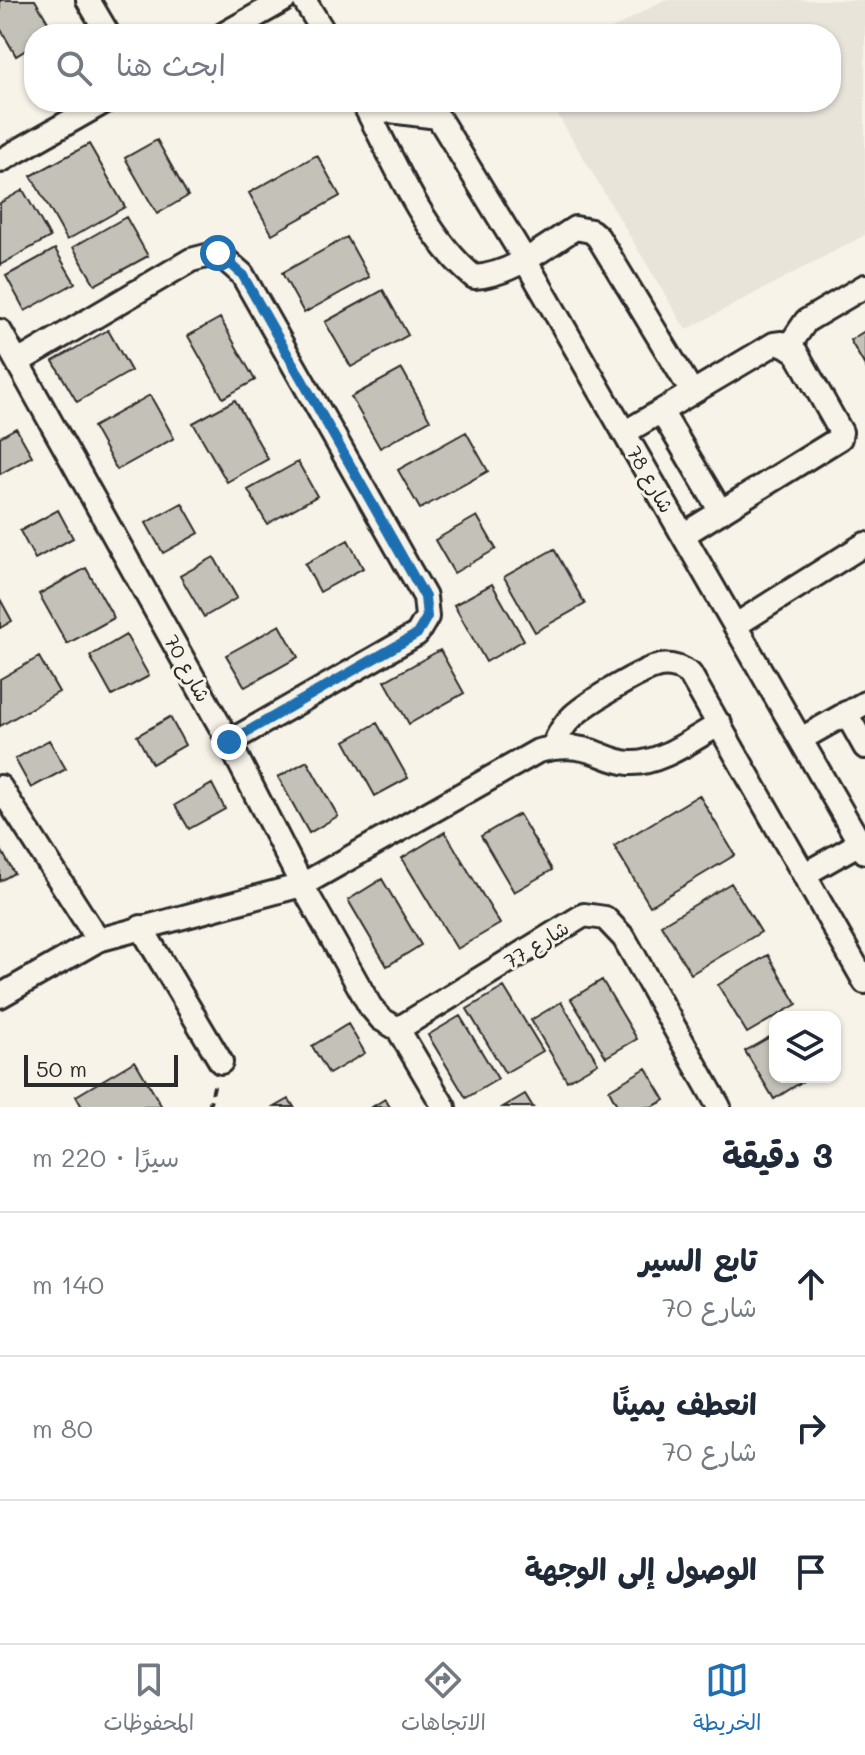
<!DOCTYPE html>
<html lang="ar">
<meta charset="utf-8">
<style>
:root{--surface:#fff;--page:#f6f6f7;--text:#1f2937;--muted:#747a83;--line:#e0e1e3;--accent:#1f6fb2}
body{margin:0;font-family:Mali,"Playpen Sans Arabic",sans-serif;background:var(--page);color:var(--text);direction:rtl}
.controls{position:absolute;right:24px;bottom:24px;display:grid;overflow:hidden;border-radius:16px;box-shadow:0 2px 6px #0004}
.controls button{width:72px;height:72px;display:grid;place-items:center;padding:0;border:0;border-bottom:2px solid var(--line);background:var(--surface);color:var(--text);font:40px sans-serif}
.scale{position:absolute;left:24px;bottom:20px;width:154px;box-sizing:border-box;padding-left:8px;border:4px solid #2b2b2b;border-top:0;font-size:22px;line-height:28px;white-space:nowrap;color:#2b2b2b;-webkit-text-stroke:6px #f7f3e8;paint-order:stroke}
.stop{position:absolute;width:24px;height:24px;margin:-18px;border:6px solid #1f6fb2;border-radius:50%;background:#fff}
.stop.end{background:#1f6fb2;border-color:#fff;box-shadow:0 2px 8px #0008}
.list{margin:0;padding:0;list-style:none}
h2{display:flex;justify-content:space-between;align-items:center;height:104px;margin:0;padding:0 32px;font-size:34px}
h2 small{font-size:26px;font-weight:400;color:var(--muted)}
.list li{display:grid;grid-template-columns:52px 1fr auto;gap:24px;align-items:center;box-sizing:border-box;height:144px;padding:0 32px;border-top:2px solid var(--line)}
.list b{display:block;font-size:30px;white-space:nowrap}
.list p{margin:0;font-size:26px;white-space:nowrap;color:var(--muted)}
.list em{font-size:26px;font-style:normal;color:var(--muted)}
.icon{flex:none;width:44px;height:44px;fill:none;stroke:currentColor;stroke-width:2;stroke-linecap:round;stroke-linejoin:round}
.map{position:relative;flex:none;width:865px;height:1107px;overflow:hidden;direction:ltr}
.search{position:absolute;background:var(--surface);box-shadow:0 2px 6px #0004;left:24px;right:24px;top:24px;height:88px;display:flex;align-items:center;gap:20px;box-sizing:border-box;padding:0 28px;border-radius:32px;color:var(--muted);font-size:30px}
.sheet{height:536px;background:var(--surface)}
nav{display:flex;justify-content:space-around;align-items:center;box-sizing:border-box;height:112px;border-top:2px solid var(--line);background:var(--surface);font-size:22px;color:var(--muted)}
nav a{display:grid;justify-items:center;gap:4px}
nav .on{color:var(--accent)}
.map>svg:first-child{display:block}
</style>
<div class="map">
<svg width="865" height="1107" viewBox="0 0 865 1107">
<rect width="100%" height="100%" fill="#f7f3e8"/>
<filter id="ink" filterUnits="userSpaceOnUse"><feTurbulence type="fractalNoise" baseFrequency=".0125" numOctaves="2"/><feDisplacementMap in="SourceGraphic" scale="16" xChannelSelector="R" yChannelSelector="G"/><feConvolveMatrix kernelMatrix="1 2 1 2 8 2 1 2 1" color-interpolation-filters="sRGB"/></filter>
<g filter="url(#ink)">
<path fill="#e8e4da" d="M664 0H865V235L686 330 550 102H831V34H603Z"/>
<path fill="#c4c1b9" stroke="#2b2b2b" stroke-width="2" d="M0 0H35L55 34H34V45L16 56 0 28Z
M157 140 188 196 157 214 125 158Z
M89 144 125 207 67 240 31 176Z
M317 155 340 196 272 234 249 193Z
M23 190 50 237 0 265V203Z
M126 217 148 256 95 285 73 247Z
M347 237 369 277 304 313 282 273Z
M55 249 75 283 25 311 6 276Z
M383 290 408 335 351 367 325 322Z
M220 318 255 380 223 398 188 336Z
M108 330 131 371 77 402 53 361Z
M865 331V366L850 340Z
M402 369 430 420 380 448 351 397Z
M150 395 174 438 117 470 93 427Z
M235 400 268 459 227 482 193 423Z
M16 428 32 456 0 474V437Z
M466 432 488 471 420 509 398 470Z
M298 462 317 496 267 524 248 490Z
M182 503 199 533 163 553 146 523Z
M58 510 73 538 35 559 20 531Z
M477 516 496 549 454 573 435 540Z
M348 540 363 568 320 592 305 564Z
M554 549 585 604 535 632 504 577Z
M214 557 237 598 204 617 180 576Z
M86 568 114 618 67 644 39 594Z
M492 584 524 640 486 662 454 605Z
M0 599 12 621 0 628Z
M280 625 298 657 245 687 226 655Z
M126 635 149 676 112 696 90 656Z
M440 650 464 693 409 724 385 681Z
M39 657 59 692 0 726V679Z
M170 717 185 745 152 764 137 736Z
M377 723 408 778 375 796 345 741Z
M49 740 66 769 31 788 15 759Z
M307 761 338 816 309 833 278 777Z
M212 784 225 809 189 829 175 805Z
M699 795 735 855 650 906 614 846Z
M519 814 552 870 514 892 481 836Z
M445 832 500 924 457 949 402 858Z
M0 848 14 873 0 881Z
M382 879 421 945 387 966 348 900Z
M731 883 761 932 691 974 661 925Z
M768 955 797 1004 747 1033 718 985Z
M602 980 637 1039 606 1057 571 999Z
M504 987 543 1051 505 1073 467 1009Z
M561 1002 598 1063 567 1081 531 1020Z
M460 1016 498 1079 466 1098 428 1035Z
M348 1024 365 1053 329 1074 312 1046Z
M775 1034V1077L808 1078 774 1099 745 1051Z
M135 1061 162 1107H82L76 1096Z
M646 1068 665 1100 652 1107H618L609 1090Z
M525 1094 533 1107H503Z
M289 1099 294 1107H275Z
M385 1099 390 1107H372Z"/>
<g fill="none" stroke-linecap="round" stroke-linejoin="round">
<defs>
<path id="minor" d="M88 0 108 34
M304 0 325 34
M224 34 284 0
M363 102C392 157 425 238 474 277 511 275 544 248 575 228L591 231 598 237 692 392
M425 102 438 117 525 260 865 852
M366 108 438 117
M0 161 104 102
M0 331 229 742 302 885 370 1006 381 1019 398 1029 444 1107
M789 346 806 321 865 286
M18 362 191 260 218 253 242 274 425 597 427 617 417 634 229 742
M661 411 721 512
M624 433 774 344 782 343 796 352 841 432 840 438 683 535
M736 625 865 544
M846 713 865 747
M801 739 865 703
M553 748C557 736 563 725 573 716 587 703 642 669 660 666 672 664 680 668 690 674L865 982
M0 787 98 940
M805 874 865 840
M141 927 221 1062
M0 996 98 940 302 885 538 751C559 746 578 745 599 754 609 758 618 762 629 763 660 765 694 738 720 724
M398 1029 584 915 605 918 624 938 719 1107"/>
</defs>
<use href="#minor" stroke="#2b2b2b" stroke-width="28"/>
<path stroke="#2b2b2b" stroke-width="4" stroke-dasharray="8 6" stroke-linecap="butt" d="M209 1107 215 1082"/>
<use href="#minor" stroke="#f7f3e8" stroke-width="22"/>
</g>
</g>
<g fill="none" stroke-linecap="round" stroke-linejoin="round" filter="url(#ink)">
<path stroke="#1f6fb2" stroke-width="10" d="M218 253 242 274 425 597 427 617 417 634 229 742"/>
</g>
<g text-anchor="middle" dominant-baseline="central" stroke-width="6" stroke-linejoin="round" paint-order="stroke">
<g font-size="20" fill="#2b2b2b" stroke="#f7f3e8">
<text transform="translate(651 479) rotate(60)">شارع 78</text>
<text transform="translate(188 668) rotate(61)">شارع 70</text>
<text transform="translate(536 944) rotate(-32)">شارع 77</text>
</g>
</g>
</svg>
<div class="controls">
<button><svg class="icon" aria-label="layers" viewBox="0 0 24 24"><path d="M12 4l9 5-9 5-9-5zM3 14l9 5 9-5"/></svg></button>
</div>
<div class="scale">50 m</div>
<div class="stop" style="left:218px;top:253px"></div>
<div class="stop end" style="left:229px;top:742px"></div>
<div class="search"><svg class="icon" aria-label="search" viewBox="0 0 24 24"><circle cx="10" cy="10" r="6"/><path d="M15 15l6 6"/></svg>ابحث هنا</div>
</div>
<section class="sheet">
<h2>3 دقيقة<small>سيرًا · 220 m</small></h2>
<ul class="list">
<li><svg class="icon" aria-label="ahead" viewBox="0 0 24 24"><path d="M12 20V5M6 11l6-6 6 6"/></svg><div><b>تابع السير</b><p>شارع 70</p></div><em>140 m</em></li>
<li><svg class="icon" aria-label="right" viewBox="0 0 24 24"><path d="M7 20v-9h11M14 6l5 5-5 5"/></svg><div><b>انعطف يمينًا</b><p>شارع 70</p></div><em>80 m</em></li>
<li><svg class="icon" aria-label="arrive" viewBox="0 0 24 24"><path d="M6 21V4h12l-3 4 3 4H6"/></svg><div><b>الوصول إلى الوجهة</b></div></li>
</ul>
</section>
<nav>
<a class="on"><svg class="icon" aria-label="map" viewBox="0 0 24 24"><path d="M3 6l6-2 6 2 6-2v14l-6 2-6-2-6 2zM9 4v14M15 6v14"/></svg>الخريطة</a>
<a><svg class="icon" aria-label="directions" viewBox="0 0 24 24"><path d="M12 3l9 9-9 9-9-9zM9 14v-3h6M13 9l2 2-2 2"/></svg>الاتجاهات</a>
<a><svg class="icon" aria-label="saved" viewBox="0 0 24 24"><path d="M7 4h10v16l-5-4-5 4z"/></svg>المحفوظات</a>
</nav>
